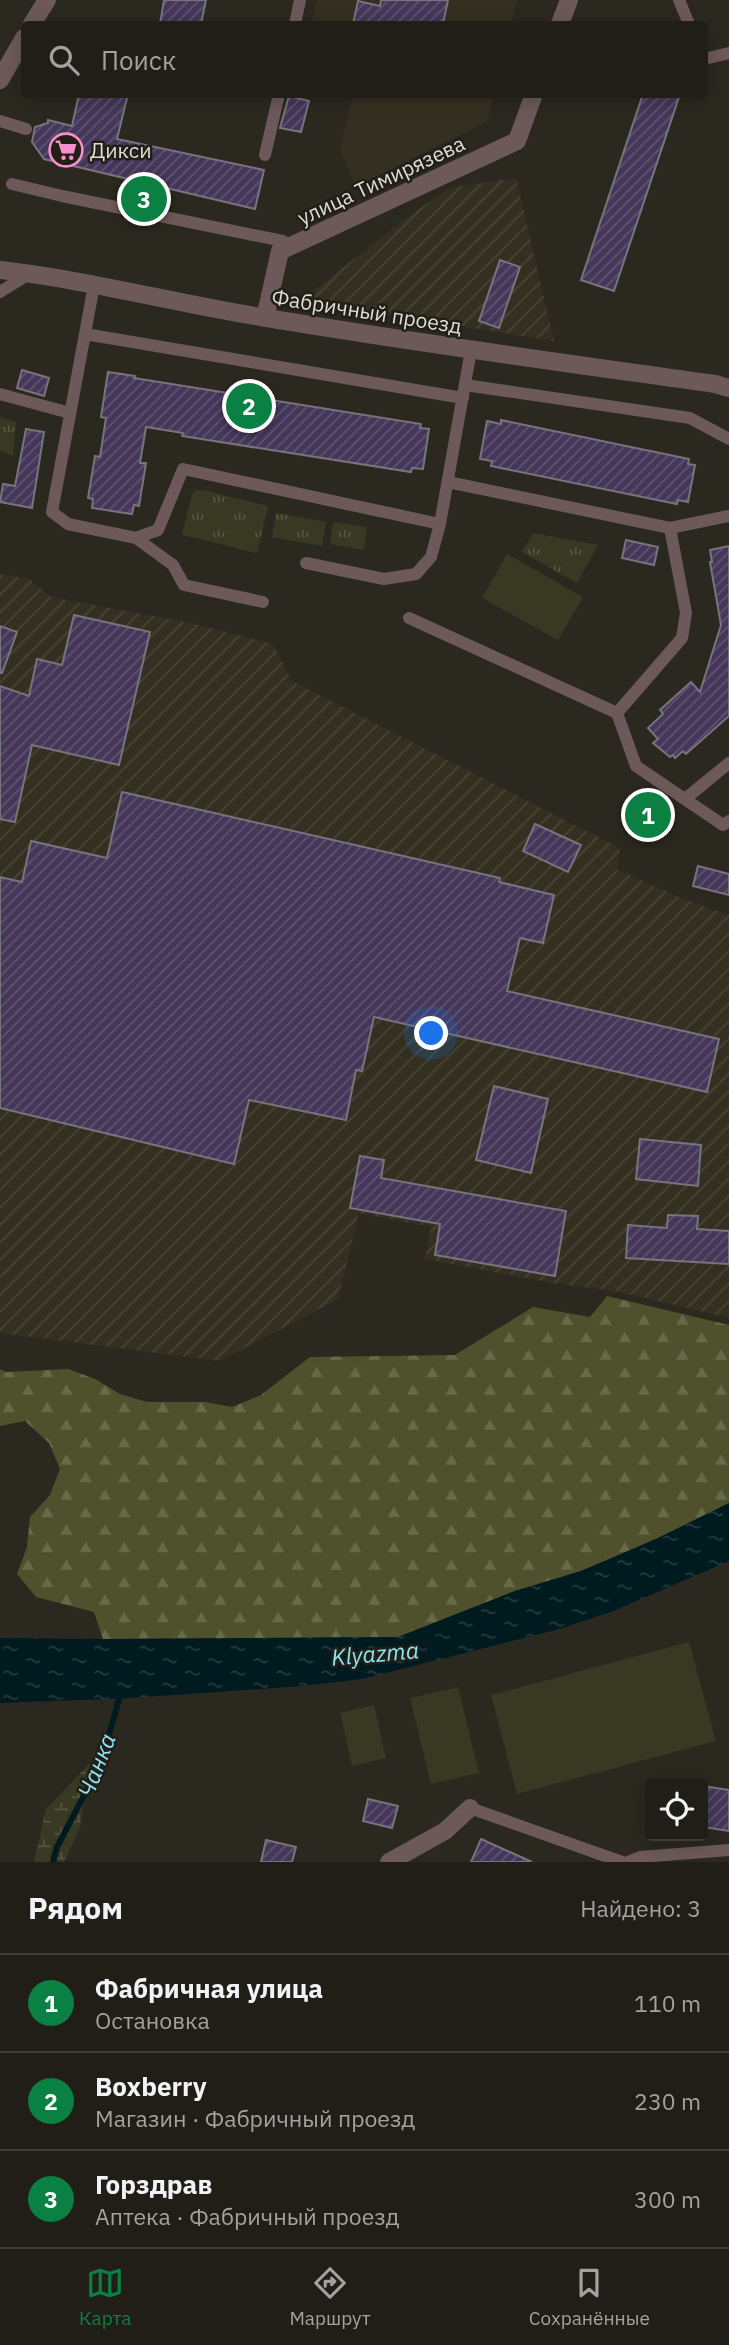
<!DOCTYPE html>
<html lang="ru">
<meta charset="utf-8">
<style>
:root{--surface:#201e17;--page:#2d2b24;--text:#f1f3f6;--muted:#a2a2a1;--line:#3d3c36;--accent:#0b8043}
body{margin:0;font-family:"IBM Plex Sans",sans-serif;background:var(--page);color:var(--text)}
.controls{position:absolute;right:21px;bottom:21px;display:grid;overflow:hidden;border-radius:7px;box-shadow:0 4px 18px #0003}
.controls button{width:63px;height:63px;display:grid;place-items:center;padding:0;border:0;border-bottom:2px solid var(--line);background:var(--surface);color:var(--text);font:35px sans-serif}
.you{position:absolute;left:432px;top:1034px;width:24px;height:24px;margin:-18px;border:5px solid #fff;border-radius:50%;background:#1a73e8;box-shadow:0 0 0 10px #1a73e833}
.badge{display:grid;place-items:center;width:46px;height:46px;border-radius:50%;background:var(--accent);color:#fff;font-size:23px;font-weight:700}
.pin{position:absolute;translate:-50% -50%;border:4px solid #fff;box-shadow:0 2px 7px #0006}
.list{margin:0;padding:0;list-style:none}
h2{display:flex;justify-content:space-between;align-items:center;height:91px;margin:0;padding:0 28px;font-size:30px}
h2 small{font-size:23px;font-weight:400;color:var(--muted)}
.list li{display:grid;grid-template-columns:46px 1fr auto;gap:21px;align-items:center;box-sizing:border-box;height:98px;padding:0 28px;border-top:2px solid var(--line)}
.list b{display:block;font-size:26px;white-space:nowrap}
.list p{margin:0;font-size:23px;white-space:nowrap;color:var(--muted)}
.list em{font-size:23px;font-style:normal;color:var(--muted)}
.icon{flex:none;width:38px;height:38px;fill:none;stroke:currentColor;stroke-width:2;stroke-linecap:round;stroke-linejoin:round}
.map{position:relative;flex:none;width:729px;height:1862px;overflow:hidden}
.search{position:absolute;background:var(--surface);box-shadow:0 4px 18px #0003;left:21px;right:21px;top:21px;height:77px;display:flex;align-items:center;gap:18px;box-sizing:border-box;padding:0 24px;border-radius:7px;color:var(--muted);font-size:26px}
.sheet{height:385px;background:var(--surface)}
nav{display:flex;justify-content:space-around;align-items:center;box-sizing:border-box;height:98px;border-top:2px solid var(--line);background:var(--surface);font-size:19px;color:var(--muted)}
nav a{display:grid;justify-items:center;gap:4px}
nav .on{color:var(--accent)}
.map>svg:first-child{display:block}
</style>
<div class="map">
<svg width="729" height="1862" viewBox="0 0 729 1862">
<defs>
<pattern id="industrial-furrows" width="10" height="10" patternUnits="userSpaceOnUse" patternTransform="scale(1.75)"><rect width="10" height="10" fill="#343021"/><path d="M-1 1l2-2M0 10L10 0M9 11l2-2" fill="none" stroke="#474436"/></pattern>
<pattern id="forest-firs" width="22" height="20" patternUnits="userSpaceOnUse" patternTransform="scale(1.75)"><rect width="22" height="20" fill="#4e512b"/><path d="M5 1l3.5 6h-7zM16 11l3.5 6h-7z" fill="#676a49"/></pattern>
<pattern id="wetland-marsh" width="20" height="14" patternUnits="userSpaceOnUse" patternTransform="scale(1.75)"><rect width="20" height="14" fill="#373923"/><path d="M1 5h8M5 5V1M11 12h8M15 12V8" fill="none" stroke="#545542"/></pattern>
<pattern id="park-tufts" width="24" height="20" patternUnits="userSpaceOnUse" patternTransform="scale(1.75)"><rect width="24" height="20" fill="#373923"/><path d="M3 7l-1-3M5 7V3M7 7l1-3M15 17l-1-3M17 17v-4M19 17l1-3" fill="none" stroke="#545542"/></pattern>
<pattern id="water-ripples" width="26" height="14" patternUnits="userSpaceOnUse" patternTransform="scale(1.75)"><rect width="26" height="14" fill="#001b1f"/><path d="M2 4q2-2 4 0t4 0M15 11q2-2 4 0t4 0" fill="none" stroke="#253c3f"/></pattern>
<pattern id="building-hatch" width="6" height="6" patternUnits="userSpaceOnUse" patternTransform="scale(1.75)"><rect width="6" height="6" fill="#443759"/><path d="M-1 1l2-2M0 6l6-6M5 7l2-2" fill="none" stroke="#5f5470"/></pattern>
</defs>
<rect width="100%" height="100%" fill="#2b281f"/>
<path fill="#343021" d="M317 0H517V1L511 24H311Z
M338 95H494L487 121 356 187 340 150 352 98Z"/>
<path fill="url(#industrial-furrows)" d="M516 178 554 341 301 301 402 221 449 188Z
M0 574 29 579 51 597 191 623 273 644 292 681 620 848 617 870 679 897 729 915V1318L620 1292 553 1283 425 1259 431 1227 359 1213 338 1299 220 1361 0 1333Z"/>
<path fill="#373923" d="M507 554 583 597 558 640 482 598Z
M689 1642 716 1741 517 1794 491 1695Z
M458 1687 479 1773 431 1784 410 1698Z
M374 1705 386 1758 352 1766 340 1713Z"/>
<path fill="url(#forest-firs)" d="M607 1296 729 1325V1503L656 1539 581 1571 515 1591 398 1637 103 1639 94 1612 36 1597 17 1574 27 1547 30 1517 50 1495 60 1469 49 1443 25 1421 0 1426V1369L6 1372 68 1369 95 1379 120 1394 147 1402H205L232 1407 261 1395 310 1357 455 1355 533 1307 590 1317Z"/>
<path fill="url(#wetland-marsh)" d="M90 1763 80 1827 64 1862H34L46 1809Z"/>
<path fill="url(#park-tufts)" d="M0 417 16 422 13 456 0 451Z
M196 490H202L268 506 257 553 182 535 192 494Z
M276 513 326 522 322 546 272 537Z
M333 522 367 527 364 550 330 544Z
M533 533 598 545 577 583 522 552Z"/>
<path fill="url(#water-ripples)" d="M729 1503V1561L611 1612 556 1630 362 1679 303 1686 131 1698 0 1703V1638L103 1639 398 1637 515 1591 581 1571 656 1539Z"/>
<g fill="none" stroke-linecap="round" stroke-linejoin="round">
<path stroke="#001b1f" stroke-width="6" d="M53 1862 57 1847 101 1763 121 1692"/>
</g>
<path fill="url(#building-hatch)" stroke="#77747e" stroke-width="2" d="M164 0H206L201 24H160Z
M381 0H448L443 24H353L358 1 380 6Z
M79 94H128L117 139 264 170 255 209 44 159 32 142 35 127 48 123V120L72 126Z
M643 94H680L614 291 581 280Z
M289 96 309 101 301 132 280 128Z
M500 260 520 267 499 328 479 321Z
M22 370 49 378 44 396 17 388Z
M108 372 135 376 134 378 421 424 420 428 429 429 423 469 412 468 411 472 182 436 183 433 146 427 140 463H146L139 506 134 505 132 514 92 508 93 499 88 498 95 456 100 457 106 418 101 417Z
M501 420 689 459 688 464 695 465 688 502 678 500 677 504 491 466 492 461 480 459 487 421 501 424Z
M26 429 44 432 32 508 0 502 3 484 15 486Z
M626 540 658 547 654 565 622 558Z
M729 546V716L686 754 683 751 675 758 673 755 670 757 653 743 658 739 648 728 663 714 660 710 691 682 700 692 721 625 710 562H712L710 550Z
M74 615 150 632 119 765 32 745 15 822 0 819V686L29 696 37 659 62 665Z
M0 626 17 632 2 673H0Z
M122 792 500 878 499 882 554 895 543 943 520 938 507 991 719 1039 707 1092 374 1017 362 1071 356 1070 346 1120 249 1100 234 1164 0 1108V877L22 882 31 841 107 858Z
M535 824 581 845 568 872 523 851Z
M698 866 729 874V895L693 886Z
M494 1086 548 1099 531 1173 476 1160Z
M640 1139 701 1145 698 1186 636 1179Z
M360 1156 384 1160 381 1178 566 1211 555 1276 435 1255 440 1224 350 1208Z
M668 1215 698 1216 697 1229 729 1231V1264L626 1258 628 1225 667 1228Z
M703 1786 729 1790V1831L703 1827Z
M368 1799 398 1806 392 1828 363 1821Z
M481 1839 532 1862H471Z
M266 1840 296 1847 292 1862H261Z"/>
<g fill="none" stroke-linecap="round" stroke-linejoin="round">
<path stroke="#6d5959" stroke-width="12" d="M679 0 689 24
M295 24 300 0
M704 59 729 53
M0 121 26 129
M265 155 279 94
M12 184 62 196 283 241
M94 285 52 512 68 524 136 538 158 530 183 469 440 524 471 350
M0 292 29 274
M85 334 463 398
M465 385 690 418 729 439
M0 394 70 413
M448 482 670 528 729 516
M136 538 173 565 184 585 263 602
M306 563 384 579 416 574 431 557 440 524
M409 618 617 713 636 766 723 825 729 821
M617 713 682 638 686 613 670 528
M685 799 729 763
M470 1808 622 1862
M628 1862 640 1857 729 1850"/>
<path stroke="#6d5959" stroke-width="18" d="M32 24 47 0
M560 24 569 0
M0 80 24 38
M265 318 280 251 517 141 534 94
M389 1862 445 1831 470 1808"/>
<path stroke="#6d5959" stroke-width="18" d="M0 270C90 280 178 304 267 318 416 343 566 363 715 384L729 388"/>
</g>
<defs>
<symbol id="supermarket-ring" viewBox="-11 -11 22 22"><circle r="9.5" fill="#211f16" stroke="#f98fca" stroke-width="1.5"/><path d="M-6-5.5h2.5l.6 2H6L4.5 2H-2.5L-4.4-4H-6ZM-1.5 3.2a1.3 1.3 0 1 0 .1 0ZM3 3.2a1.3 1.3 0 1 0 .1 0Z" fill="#f98fca"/></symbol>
</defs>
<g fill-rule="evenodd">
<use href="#supermarket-ring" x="47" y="131" width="38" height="38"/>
</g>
<g text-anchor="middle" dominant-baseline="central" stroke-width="5" stroke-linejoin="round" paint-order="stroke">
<g font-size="21" fill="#dfddd7" stroke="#211f16" text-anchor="start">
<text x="90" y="150">Дикси</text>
</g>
<g font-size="21" fill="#dfddd7" stroke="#211f16">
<text transform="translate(381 180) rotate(-25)">улица Тимирязева</text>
<text transform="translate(367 311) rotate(9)">Фабричный проезд</text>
</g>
<g font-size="23" font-style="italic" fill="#8ce5f6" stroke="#211f16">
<text transform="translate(375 1653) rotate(-5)">Klyazma</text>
<text transform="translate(96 1765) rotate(-69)">Чанка</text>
</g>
</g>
</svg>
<div class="controls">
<button><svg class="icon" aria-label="locate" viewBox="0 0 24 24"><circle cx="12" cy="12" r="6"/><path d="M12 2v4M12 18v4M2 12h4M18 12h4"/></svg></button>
</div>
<div class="you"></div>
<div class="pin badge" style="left:648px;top:815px">1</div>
<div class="pin badge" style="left:249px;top:406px">2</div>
<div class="pin badge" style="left:144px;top:199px">3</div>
<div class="search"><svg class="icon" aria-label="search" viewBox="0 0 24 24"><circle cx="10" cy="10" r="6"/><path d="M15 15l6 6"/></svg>Поиск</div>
</div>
<section class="sheet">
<h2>Рядом<small>Найдено: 3</small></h2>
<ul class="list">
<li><span class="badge">1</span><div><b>Фабричная улица</b><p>Остановка</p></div><em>110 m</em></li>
<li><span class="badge">2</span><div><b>Boxberry</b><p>Магазин · Фабричный проезд</p></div><em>230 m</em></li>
<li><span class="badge">3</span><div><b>Горздрав</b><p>Аптека · Фабричный проезд</p></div><em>300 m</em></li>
</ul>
</section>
<nav>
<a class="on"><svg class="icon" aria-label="map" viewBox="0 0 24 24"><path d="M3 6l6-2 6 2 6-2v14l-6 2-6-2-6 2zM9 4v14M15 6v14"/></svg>Карта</a>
<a><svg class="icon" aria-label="directions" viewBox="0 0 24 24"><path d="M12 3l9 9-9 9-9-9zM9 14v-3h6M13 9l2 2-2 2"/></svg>Маршрут</a>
<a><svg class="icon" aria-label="saved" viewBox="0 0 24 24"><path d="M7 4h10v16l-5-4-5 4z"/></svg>Сохранённые</a>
</nav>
